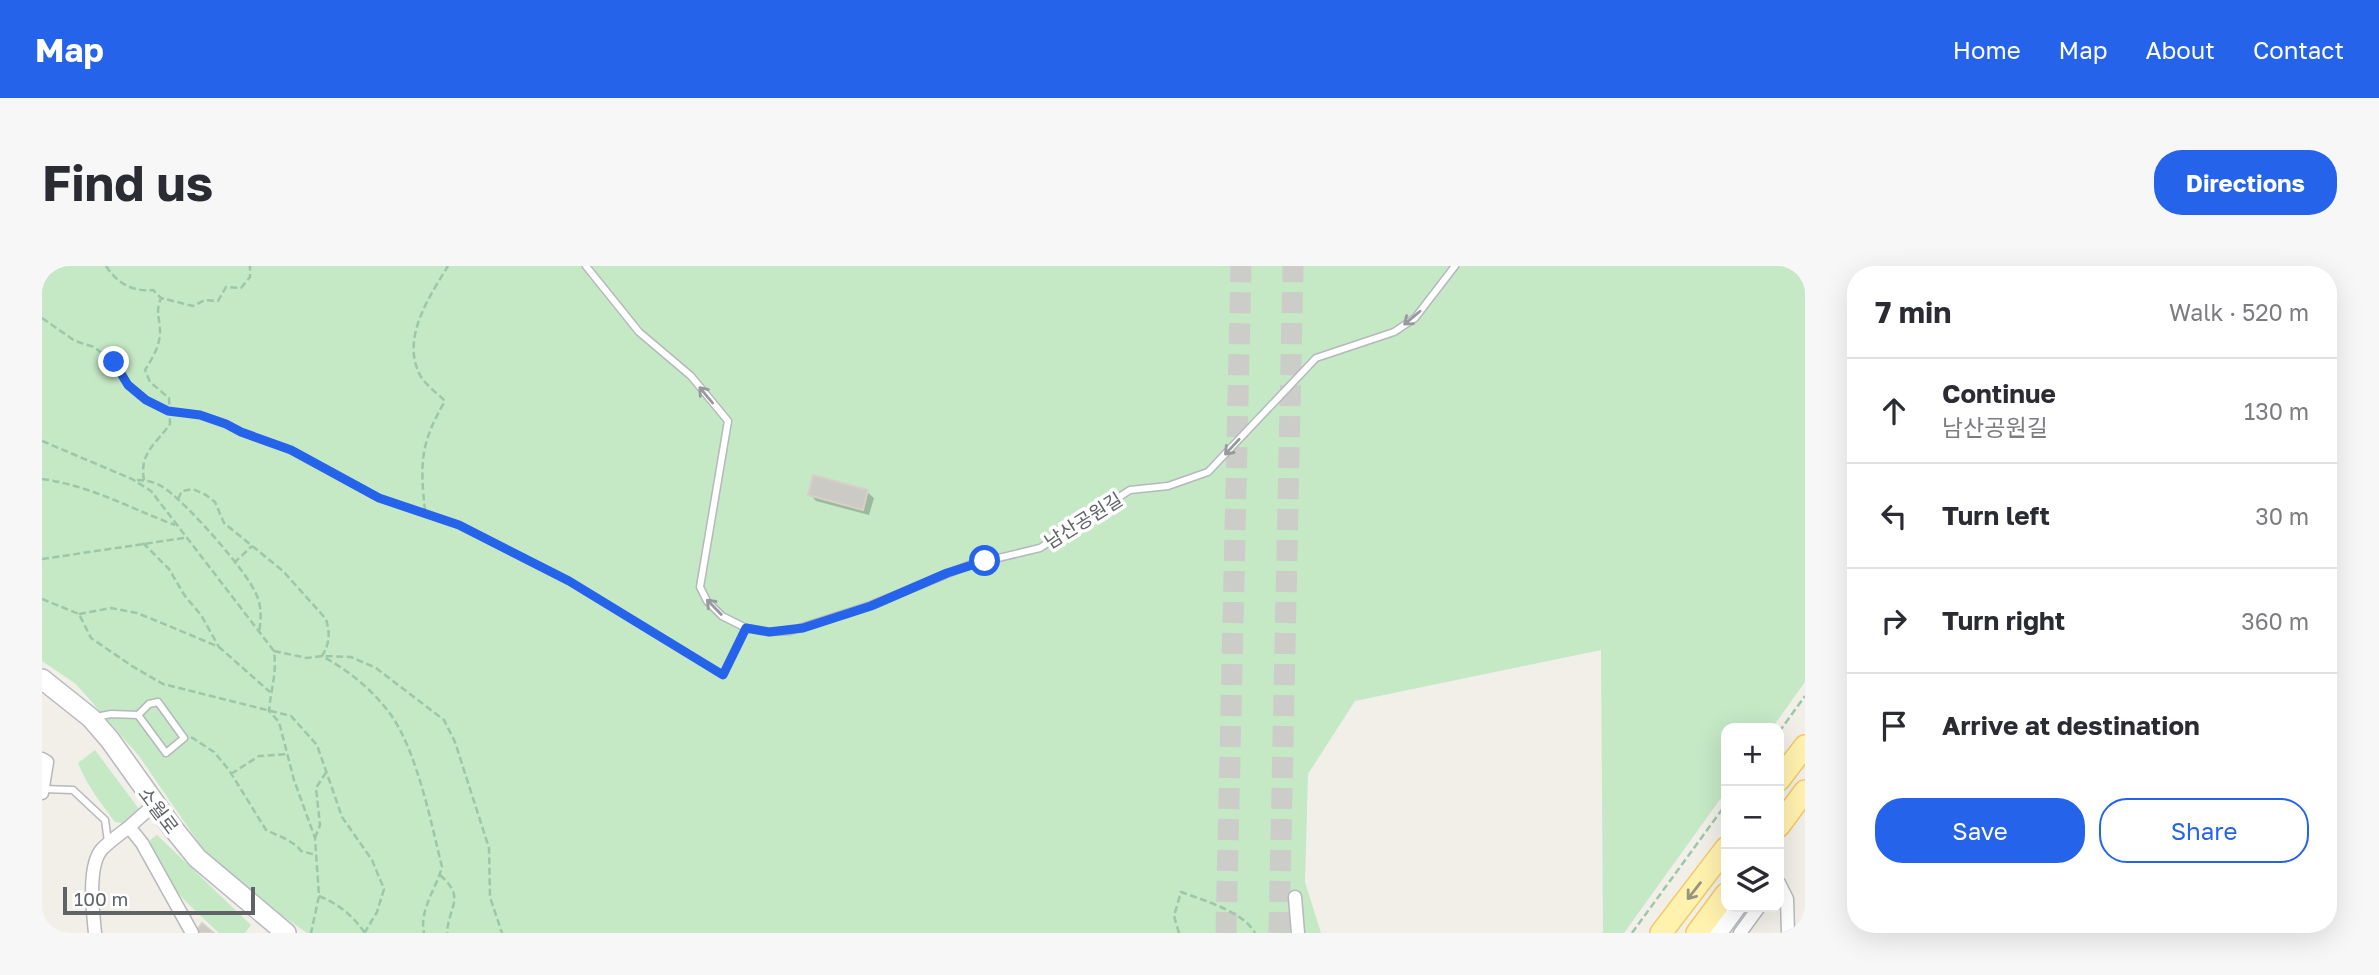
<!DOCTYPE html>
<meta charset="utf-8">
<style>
:root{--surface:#fff;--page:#f7f7f7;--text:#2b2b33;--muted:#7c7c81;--line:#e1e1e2;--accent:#2563eb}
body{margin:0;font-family:"Golos Text","Noto Sans KR",sans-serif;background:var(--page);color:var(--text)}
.controls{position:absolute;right:21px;bottom:21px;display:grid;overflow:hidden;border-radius:14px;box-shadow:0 7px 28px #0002}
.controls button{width:63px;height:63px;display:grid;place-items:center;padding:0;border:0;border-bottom:2px solid var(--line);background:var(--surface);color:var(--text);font:35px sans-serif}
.scale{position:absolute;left:21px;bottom:18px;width:192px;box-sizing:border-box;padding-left:7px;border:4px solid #5f6368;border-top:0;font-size:19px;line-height:24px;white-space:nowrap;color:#5f6368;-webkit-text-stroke:5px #fff;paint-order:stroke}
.stop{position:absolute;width:21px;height:21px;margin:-16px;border:5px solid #2563eb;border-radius:50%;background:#fff}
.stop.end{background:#2563eb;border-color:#fff;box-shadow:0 2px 7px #0008}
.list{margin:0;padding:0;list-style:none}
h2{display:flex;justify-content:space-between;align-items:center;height:91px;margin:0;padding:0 28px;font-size:30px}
h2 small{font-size:23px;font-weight:400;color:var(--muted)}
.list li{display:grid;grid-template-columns:46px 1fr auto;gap:21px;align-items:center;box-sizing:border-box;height:105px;padding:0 28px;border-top:2px solid var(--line)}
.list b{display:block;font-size:26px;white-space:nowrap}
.list p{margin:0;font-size:23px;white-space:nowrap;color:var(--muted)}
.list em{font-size:23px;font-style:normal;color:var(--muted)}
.actions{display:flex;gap:14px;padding:21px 28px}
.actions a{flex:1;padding:16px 0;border:2px solid var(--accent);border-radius:28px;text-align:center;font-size:24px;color:var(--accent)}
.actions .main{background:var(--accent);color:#fff}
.icon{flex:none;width:38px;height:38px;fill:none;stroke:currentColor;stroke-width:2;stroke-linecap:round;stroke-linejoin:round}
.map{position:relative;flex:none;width:1763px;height:667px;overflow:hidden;border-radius:28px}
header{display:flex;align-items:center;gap:42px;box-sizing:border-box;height:98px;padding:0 35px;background:var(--accent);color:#fff}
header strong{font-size:33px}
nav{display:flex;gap:38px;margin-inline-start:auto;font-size:24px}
.intro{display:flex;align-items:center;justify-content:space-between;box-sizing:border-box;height:168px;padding:0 42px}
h1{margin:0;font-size:49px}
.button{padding:18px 32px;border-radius:28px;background:var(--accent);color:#fff;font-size:24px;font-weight:700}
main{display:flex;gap:42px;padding:0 42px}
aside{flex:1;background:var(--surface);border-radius:28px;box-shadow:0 7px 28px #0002}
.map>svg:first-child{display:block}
</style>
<header>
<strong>Map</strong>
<nav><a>Home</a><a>Map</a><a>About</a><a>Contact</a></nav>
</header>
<div class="intro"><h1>Find us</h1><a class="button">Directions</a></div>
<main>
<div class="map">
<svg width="1763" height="667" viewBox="0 0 1763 667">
<rect width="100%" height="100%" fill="#f1efe8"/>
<path fill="#c5e8c5" d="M0 0H1763V416L1730 462H1684V525L1582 667H1561L1559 384 1313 435 1266 508 1263 616 1279 667H265L221 636 161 583 97 490 34 418 0 395Z
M53 484 97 543 80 557 73 556C59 537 45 520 36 497Z
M115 569 209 659 203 667H177C154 645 108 607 108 574Z"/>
<path fill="#0003" d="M825 226 832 232 827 249 774 235 768 228Z"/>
<path fill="#cccac5" stroke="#d6d1c6" stroke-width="2" d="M771 209 826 224 821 244 766 229Z
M160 657 172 667H157L156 663Z"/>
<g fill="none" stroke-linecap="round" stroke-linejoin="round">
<path stroke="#ccccc8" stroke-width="21" stroke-dasharray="21 10" stroke-linecap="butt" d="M1184 667 1199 0
M1237 667 1251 0"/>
<defs>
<path id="service" d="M544 0 597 66 649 110 686 155 658 321 665 335 680 350 704 362 728 366 748 365 829 339 927 299 998 282 1088 224 1126 220 1166 206 1274 92 1352 66 1373 52 1413 0
M54 451 69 448 96 449 124 487 142 472 116 436 107 438 96 449
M1 523 31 524 63 554 66 576"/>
<path id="minor" d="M0 493 5 496 0 527
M114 537 87 561 100 577 150 667
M1737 617 1745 633 1746 667
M1253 631 1256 667
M53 667C51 646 45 600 60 583 68 575 78 568 87 561
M1698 667 1717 641"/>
<path id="secondary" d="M0 413 49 452 68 474 130 561 155 592 244 667
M1675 667 1694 641"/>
<path id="primary" d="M1737 514 1763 480
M1737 560 1763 525
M1619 667 1684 582
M1655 667 1684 628"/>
</defs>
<use href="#service" stroke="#b5b8bc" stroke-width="9"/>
<use href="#minor" stroke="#b5b8bc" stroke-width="15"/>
<use href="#secondary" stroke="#b6babf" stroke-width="22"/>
<use href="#primary" stroke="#f2c960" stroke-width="24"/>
<path stroke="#9cc7a9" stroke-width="2.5" stroke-dasharray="7 3.5" stroke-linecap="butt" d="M64 0C75 17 90 26 111 24L119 32 151 40 163 34 176 35 184 21 199 22 208 11V0
M0 52 33 75 52 81 72 96 86 119 104 134 126 145 158 149 184 158 199 166 249 184 337 232 383 245 417 259 527 315 681 409 701 369
M0 175 90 213 109 225 232 385C235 408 229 422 227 445L237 456 252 514 273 572 277 630 269 667
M0 213C50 220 87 242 133 259
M95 214C106 214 116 217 125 224 147 240 206 306 215 330 220 342 219 354 217 367
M102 214C97 187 114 178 128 158L127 132 108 116 103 104C110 93 118 80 118 66 118 51 113 47 119 32
M136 233 140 225 151 223 164 229 173 236 182 257 241 305 284 353C288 367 288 377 280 390 306 404 331 424 349 449 375 486 389 556 400 601 394 623 377 644 382 667
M383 245C378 197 378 178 403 135 395 127 381 117 377 107 360 71 387 31 406 0
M101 277 127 303 143 330 159 349 177 381
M0 293 142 272
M192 297 210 280
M0 333 37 348 49 372 90 400 121 418 249 450 275 479 300 551 330 594 342 623 335 646 323 666
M37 348 69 342 95 347 127 360 177 381 228 426
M232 385 265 392 280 390 309 391 334 402 402 454 413 476 447 582 448 631 460 667
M1737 466 1763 430
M149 471 172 486 187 504 224 564 244 573 255 580 259 585 274 589
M189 508 217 490 245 488
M273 572 278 559 274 522 285 505
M398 609C424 632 407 639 405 667
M277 630C297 638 311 650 323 667
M1137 667 1132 650 1139 626C1161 634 1202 646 1213 667
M1590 667 1684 538"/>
<use href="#service" stroke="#fff" stroke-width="6"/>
<use href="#minor" stroke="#fff" stroke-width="12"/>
<use href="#secondary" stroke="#fff" stroke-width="19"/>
<use href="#primary" stroke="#fff2af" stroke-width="21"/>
</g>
<defs><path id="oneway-shaft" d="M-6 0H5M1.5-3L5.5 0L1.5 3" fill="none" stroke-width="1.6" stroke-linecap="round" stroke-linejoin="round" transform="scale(1.75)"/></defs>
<g stroke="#979a9d">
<use href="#oneway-shaft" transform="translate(1370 52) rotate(140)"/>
<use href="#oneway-shaft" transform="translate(664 129) rotate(-130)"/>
<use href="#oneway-shaft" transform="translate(1190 181) rotate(133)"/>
<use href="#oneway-shaft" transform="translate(672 341) rotate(-134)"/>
</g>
<use stroke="#979581" href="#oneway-shaft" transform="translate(1652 625) rotate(128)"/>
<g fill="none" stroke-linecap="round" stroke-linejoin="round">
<path stroke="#2563eb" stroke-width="9" d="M72 96 86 119 104 134 126 145 158 149 184 158 199 166 249 184 337 232 417 259 527 315 681 409 704 362 727 366 761 362 829 340 905 307 943 295"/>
</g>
<g text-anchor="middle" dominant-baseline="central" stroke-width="7" stroke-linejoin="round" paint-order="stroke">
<g font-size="19" fill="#5f6368" stroke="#fff">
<text transform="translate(1041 254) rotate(-32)">남산공원길</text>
<text transform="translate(117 544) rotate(53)">소월로</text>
</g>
</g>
</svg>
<div class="controls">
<button>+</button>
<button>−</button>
<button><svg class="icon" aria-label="layers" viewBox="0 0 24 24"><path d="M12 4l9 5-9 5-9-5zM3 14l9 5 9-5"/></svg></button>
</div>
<div class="scale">100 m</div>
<div class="stop" style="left:943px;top:295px"></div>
<div class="stop end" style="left:72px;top:96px"></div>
</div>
<aside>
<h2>7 min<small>Walk · 520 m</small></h2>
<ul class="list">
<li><svg class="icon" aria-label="ahead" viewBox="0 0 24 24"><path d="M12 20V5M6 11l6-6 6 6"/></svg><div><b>Continue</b><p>남산공원길</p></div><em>130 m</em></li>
<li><svg class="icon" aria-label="left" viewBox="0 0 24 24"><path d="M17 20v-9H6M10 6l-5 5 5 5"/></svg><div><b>Turn left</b></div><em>30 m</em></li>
<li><svg class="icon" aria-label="right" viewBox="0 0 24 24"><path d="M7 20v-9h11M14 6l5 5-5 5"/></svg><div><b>Turn right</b></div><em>360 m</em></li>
<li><svg class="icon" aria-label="arrive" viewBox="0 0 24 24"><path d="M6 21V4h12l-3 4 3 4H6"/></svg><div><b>Arrive at destination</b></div></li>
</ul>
<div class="actions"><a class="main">Save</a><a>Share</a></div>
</aside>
</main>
